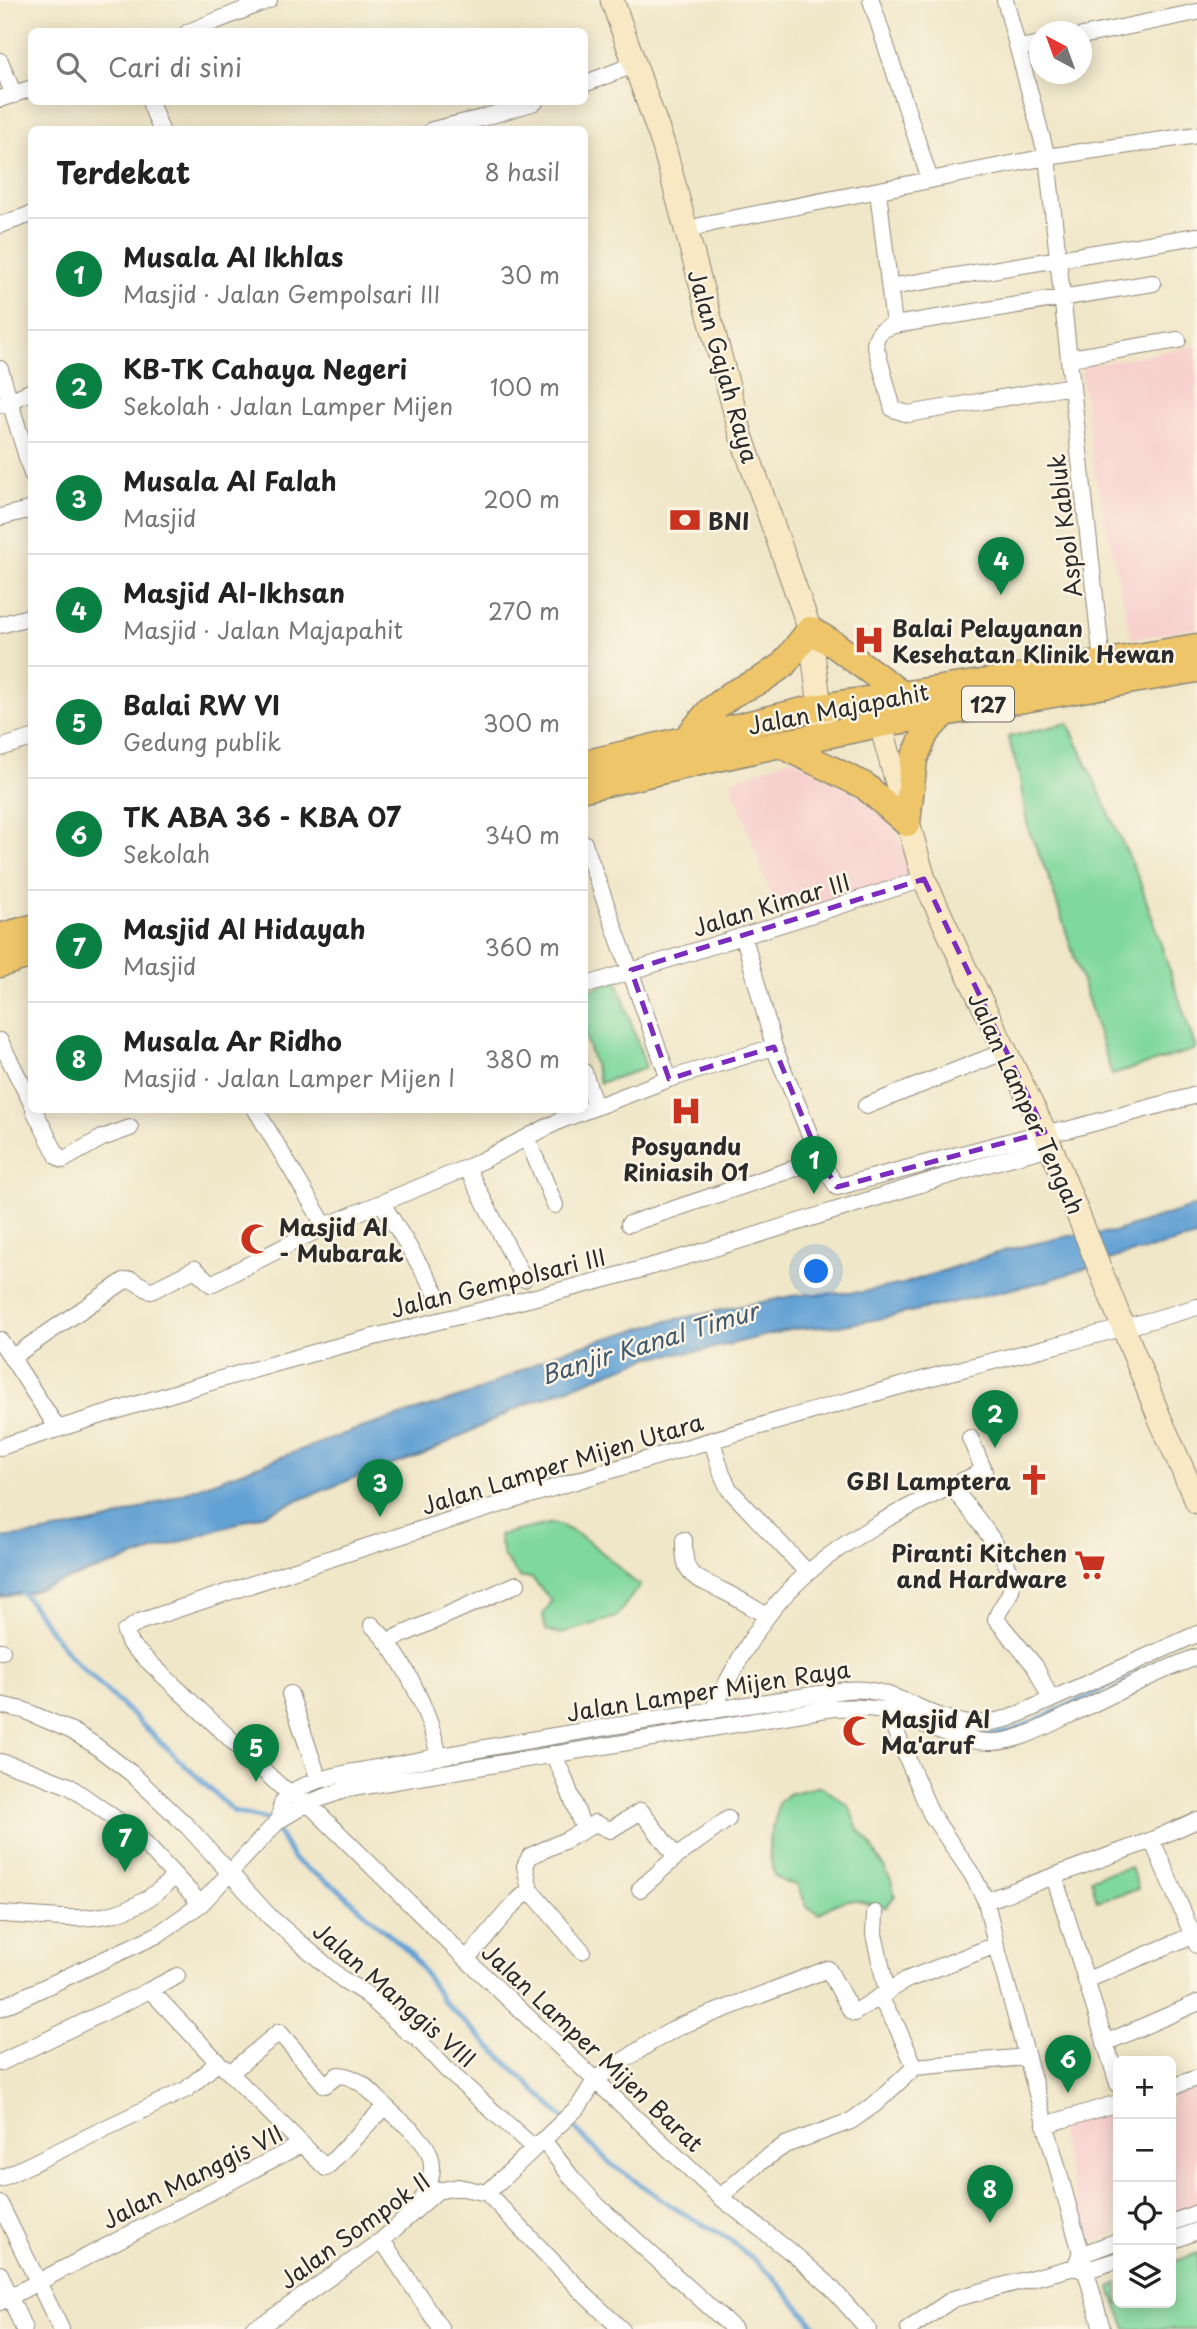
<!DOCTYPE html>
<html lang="id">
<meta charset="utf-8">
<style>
:root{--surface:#fff;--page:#f2f2f2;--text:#222;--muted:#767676;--line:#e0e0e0;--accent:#0b8043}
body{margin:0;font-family:"Playpen Sans",sans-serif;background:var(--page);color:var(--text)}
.controls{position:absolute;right:21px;bottom:21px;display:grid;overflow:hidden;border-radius:10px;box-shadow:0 4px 18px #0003}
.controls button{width:63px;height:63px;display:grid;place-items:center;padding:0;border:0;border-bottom:2px solid var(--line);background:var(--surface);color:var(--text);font:35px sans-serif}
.compass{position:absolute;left:1029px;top:21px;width:63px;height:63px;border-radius:50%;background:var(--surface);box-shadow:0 4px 18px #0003;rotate:319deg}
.you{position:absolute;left:817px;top:1272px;width:24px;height:24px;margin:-18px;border:5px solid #fff;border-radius:50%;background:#1a73e8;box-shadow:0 0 0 10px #1a73e833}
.badge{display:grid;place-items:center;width:46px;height:46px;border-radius:50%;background:var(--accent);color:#fff;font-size:23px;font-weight:700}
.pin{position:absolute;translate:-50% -58px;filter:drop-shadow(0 2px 4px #0008)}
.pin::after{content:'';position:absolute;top:37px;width:24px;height:21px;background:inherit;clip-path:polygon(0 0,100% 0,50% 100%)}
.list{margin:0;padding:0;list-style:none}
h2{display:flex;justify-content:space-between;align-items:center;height:91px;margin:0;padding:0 28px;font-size:30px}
h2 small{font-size:23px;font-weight:400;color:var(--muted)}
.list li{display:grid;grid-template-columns:46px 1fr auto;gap:21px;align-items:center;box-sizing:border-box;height:112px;padding:0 28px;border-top:2px solid var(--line)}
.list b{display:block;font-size:26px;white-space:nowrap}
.list p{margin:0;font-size:23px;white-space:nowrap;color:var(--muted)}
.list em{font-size:23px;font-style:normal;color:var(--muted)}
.icon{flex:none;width:38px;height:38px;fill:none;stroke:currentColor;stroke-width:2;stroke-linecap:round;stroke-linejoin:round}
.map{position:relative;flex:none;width:1197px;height:2329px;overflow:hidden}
.search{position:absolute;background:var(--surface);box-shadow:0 4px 18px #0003;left:28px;top:28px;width:560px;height:77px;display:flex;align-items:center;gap:18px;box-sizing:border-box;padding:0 24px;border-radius:10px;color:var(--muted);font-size:26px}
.panel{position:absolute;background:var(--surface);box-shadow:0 4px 18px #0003;left:28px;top:126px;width:560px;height:987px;border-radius:10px}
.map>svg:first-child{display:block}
</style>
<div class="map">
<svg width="1197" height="2329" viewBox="0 0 1197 2329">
<rect width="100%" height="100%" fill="#fcf5e5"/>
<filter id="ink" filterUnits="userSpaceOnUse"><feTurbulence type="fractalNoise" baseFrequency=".0143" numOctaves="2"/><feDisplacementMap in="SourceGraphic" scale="14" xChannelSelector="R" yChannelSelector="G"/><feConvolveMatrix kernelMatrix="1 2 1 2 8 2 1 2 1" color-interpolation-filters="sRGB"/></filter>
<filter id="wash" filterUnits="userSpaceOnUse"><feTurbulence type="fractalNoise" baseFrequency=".00686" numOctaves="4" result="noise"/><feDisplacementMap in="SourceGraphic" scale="28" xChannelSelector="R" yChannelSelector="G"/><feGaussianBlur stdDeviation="1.57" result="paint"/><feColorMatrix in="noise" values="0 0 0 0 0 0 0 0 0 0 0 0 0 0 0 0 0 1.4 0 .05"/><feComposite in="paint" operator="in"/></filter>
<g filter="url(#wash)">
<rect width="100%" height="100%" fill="#f0e6c8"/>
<path fill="#f7d0ce" d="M1197 345V628L1132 639 1094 472 1081 367Z
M792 758 881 808 910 857 917 878 778 915 731 781Z
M1197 2083V2205L1171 2215V2092Z
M1118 2108V2233L1088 2244 1057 2127Z"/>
<path fill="#7fd89d" stroke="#558264" stroke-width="2" d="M1068 723 1139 879 1196 1049 1112 1075 1048 875 1028 829 1019 774 1008 737Z
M617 980 646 1068 600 1083 585 1036V992Z
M553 1523C576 1530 597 1547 614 1563 623 1571 629 1580 640 1585L616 1617 561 1634 546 1630 543 1615 552 1601 532 1578H520L503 1556 499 1535Z
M821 1786 849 1806 857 1827 870 1843 891 1880 895 1896 886 1907C854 1902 849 1892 819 1914L807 1906 797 1885 784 1882 774 1875C772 1862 767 1848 770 1836 773 1823 778 1817 778 1803L788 1794Z
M1131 1867 1138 1889 1097 1901 1091 1878Z
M1197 2253V2329H1126L1110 2287 1118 2283V2303H1171V2263Z"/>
<path fill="#62a1d4" stroke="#466680" stroke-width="2" d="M1197 1205V1237L1121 1256 1047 1281 884 1318 838 1326 793 1329 701 1351 650 1357 524 1405 422 1455 354 1478 262 1515 30 1592 0 1597V1538L39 1534 110 1520 352 1431 476 1392 559 1352 667 1321 797 1295 862 1292 903 1284 1006 1250 1069 1236 1113 1232Z"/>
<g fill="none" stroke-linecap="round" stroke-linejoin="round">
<path stroke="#62a1d4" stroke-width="5" d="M19 1588 71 1657 234 1812 271 1821 295 1861 337 1888 413 1956 443 2001 611 2164 676 2209 729 2239 772 2276 818 2329
M830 1701 845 1698 886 1703
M985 1735 1013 1731 1197 1646
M443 1764 641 1732
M306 1796 320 1788 344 1782"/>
</g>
</g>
<g filter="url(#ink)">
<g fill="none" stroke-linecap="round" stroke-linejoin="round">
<defs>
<path id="street" d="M1005 0 1047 157 1102 662
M188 32 269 0
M1082 36 1197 12
M1019 48 1040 44
M0 61 14 95
M584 84 636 64
M0 99 32 88
M150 102 161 130
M432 130 482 118 535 102
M930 180 1047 157 1197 135
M878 191 894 325C883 329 877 331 875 344L893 409 908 414 1072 386
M0 225 32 214
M686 230 716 222 930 180 871 0
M890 287 1197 236
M894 325 1153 283
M1070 358 1178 340
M0 369 32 474
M0 405 32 391
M0 517 32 509
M0 625 32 616
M0 748 32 738
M584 843 669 1079
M744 937 774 1047 820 1160 837 1187 1045 1132 1067 1130 1197 1095
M584 986 924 879
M0 1041 32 1104
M584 1072 595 1107
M866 1106 1006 1051
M34 1110 58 1157 63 1160 102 1138 130 1128
M256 1110 325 1226
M527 1138 555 1205
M467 1168 524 1279
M382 1203 436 1292
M629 1224 820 1160
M0 1340 58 1429
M11 1358 124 1281 132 1280 151 1291 195 1269 211 1284 325 1226 471 1166 561 1120 669 1079 774 1047
M712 1441 722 1474 729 1489 808 1573
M0 1447C124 1408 248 1369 374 1337 468 1313 563 1292 656 1265 788 1228 918 1181 1051 1147
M951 1486C966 1505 1015 1562 1012 1585 1011 1598 999 1607 996 1619L1035 1666 1051 1700
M684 1540C683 1579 694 1576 723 1591 738 1598 753 1608 767 1616
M372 1625C404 1656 430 1714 439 1757
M388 1641 517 1584
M0 1651H2
M290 1694 319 1780
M0 1705 23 1710 72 1731 93 1744 131 1773 188 1827 270 1917 342 1979 366 1994 406 2031 417 2038 447 2070 534 2148
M888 1707 887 1711 931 1814 973 1876 986 1901 996 1945 1102 2329
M712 1711C730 1677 748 1640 772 1610 822 1546 911 1504 984 1471L970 1438
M0 1762 28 1770 69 1786 133 1831 201 1904 278 1821 308 1803 347 1789 833 1708C851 1707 869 1707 887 1711 922 1720 951 1741 989 1742 1015 1743 1042 1728 1065 1717 1109 1697 1152 1673 1197 1657
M281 1819C279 1808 282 1798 292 1792 320 1774 377 1769 410 1762 554 1734 700 1712 845 1690 896 1685 925 1720 972 1724 985 1724 997 1721 1010 1718L1197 1634
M584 1830 595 1823 610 1830 641 1811 676 1857 728 1819
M1152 1840 1197 1945
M1054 1876 1118 2084
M640 1889 676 1857
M530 1890 582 1951
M986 1901 1152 1840 1197 1820
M875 1913 874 1934 887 1992
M0 1914C67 1917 123 1932 174 1876
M466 1959C489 1936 505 1909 530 1890L525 1866 530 1856 566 1840 584 1830 563 1775 553 1754
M1087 1980 1193 1935
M150 1990 177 1976
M880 1998 897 2027 915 2067
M0 2008 157 1935 201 1904
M1105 2043 1197 2003
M0 2063 150 1990 218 2062 187 2089 0 2179
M222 2066 230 2073 279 2032 325 2085 338 2075C359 2076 371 2092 385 2106
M230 2073 326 2168 385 2106C419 2139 450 2152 420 2203
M1171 2087 1197 2078
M1045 2125 1118 2103
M543 2140 572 2178 598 2206 734 2329
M487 2193 586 2296 621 2329
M720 2197 759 2163 785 2145 851 2121 875 2104 915 2067 1027 2057
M0 2204 61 2329
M1171 2223 1197 2213
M382 2240 441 2329
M1171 2241 1197 2231
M1076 2265 1080 2255 1118 2241
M0 2274 24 2329
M0 2302 302 2144
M252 2329 268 2321 382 2240 437 2191 458 2187 487 2193 579 2106 596 2079 650 2043 680 2026 828 1969 851 2011 854 2013 906 1980 996 1945
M868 2329 828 2284 797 2257 720 2197 466 1959 308 1803 280 1786 130 1644 125 1632 139 1622C352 1550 568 1481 785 1419 845 1402 905 1384 966 1368 1043 1348 1121 1330 1197 1307
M909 2329 953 2299 1075 2267 1084 2271 1118 2260"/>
<path id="secondary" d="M612 0 664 147 742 438 810 630 820 707 827 734
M876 708 924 879 964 966 1045 1132 1160 1419 1197 1502"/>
<path id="primary" d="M687 738 710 711 732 694 761 680 783 665 810 630 835 645 901 694
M780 744 865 786 907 823
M584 764 820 707 1008 679 1197 647
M584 788 780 744 880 724 1197 669
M907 823 914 759 926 732 946 711
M0 937 32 928
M0 964 32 954"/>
</defs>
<use href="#street" stroke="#8e887a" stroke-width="18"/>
<use href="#secondary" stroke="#8e887a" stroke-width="25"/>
<use href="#primary" stroke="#8e887a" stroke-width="29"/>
<use href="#street" stroke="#fff" stroke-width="16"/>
<use href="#secondary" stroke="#f8e8c3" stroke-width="23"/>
<use href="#primary" stroke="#eec569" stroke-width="26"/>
</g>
</g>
<path fill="none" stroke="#7b2cbf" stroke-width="5" stroke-dasharray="14 9" stroke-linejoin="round" d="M924 879 1045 1132 837 1187 820 1160 774 1047 669 1079 631 970Z"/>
<defs>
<symbol id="bank-bare" viewBox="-9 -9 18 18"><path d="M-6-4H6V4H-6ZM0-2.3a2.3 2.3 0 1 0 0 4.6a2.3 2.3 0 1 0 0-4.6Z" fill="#c8321e" stroke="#fcf5e5" stroke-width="2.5" paint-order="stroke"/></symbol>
<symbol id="hospital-bare" viewBox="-9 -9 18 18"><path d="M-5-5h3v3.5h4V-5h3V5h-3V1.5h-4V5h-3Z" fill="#c8321e" stroke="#fcf5e5" stroke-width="2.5" paint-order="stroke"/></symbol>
<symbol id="mosque-bare" viewBox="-9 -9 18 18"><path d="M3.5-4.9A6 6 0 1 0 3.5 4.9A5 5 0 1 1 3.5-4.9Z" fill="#c8321e" stroke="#fcf5e5" stroke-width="2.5" paint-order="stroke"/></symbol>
<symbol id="church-bare" viewBox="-9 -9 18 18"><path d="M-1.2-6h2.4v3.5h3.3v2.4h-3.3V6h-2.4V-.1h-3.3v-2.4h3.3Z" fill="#c8321e" stroke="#fcf5e5" stroke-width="2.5" paint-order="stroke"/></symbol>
<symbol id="supermarket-bare" viewBox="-9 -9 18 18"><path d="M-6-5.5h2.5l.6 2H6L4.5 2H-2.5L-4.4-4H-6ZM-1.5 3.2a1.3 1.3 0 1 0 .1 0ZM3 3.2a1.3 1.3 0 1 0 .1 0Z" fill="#c8321e" stroke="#fcf5e5" stroke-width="2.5" paint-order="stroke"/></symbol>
</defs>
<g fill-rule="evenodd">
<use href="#bank-bare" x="663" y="498" width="44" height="44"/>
<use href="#hospital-bare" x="847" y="618" width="44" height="44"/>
<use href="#hospital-bare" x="664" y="1089" width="44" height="44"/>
<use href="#mosque-bare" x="234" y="1217" width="44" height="44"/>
<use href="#church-bare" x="1012" y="1458" width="44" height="44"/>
<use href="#supermarket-bare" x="1068" y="1543" width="44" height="44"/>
<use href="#mosque-bare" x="836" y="1709" width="44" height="44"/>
</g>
<g text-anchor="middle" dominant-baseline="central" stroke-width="5" stroke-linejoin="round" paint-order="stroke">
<rect fill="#fcf5e5" stroke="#6a6863" stroke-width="2" x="962" y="686.5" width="52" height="35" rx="5"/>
<g font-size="21" font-weight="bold" fill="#2b2b2b">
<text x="988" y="704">127</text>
</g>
<g font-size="23" fill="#2b2b2b" stroke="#fcf5e5">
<text transform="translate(724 366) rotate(74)">Jalan Gajah Raya</text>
<text transform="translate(1064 526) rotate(-97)">Aspol Kabluk</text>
<text transform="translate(838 708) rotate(-11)">Jalan Majapahit</text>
<text transform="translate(771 904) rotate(-17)">Jalan Kimar III</text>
<text transform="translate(1027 1103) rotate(65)">Jalan Lamper Tengah</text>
<text transform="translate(498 1282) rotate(-14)">Jalan Gempolsari III</text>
<text transform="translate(562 1463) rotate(-17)">Jalan Lamper Mijen Utara</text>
<text transform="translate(708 1690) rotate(-9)">Jalan Lamper Mijen Raya</text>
<text transform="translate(395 1994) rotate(41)">Jalan Manggis VIII</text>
<text transform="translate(593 2047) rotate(43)">Jalan Lamper Mijen Barat</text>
<text transform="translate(192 2176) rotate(-27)">Jalan Manggis VII</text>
<text transform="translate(354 2230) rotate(-36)">Jalan Sompok II</text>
</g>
<g font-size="23" font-weight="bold" fill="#2b2b2b" stroke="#fcf5e5" text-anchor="start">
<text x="708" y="520">BNI</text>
<text x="892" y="627">Balai Pelayanan<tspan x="892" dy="26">Kesehatan Klinik Hewan</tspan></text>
<text x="686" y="1145" text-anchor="middle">Posyandu<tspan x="686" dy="26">Riniasih 01</tspan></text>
<text x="279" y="1226">Masjid Al<tspan x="279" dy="26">- Mubarak</tspan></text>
<text x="1011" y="1480" text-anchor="end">GBI Lamptera</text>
<text x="1067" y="1552" text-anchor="end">Piranti Kitchen<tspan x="1067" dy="26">and Hardware</tspan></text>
<text x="881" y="1718">Masjid Al<tspan x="881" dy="26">Ma'aruf</tspan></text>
</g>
<g font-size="24" font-style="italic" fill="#415a6f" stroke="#fcf5e5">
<text transform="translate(649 1342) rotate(-17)">Banjir Kanal Timur</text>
</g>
</g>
</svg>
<div class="controls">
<button>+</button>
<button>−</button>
<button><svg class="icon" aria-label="locate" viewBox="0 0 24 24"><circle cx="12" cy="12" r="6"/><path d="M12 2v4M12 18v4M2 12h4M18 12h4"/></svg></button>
<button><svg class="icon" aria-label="layers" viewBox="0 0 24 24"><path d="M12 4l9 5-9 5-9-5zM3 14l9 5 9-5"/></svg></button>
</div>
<svg class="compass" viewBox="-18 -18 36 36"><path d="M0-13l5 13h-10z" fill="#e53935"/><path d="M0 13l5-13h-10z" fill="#767676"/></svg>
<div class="you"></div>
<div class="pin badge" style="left:814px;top:1194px">1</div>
<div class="pin badge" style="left:995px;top:1448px">2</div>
<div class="pin badge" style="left:380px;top:1517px">3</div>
<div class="pin badge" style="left:1001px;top:595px">4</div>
<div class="pin badge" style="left:256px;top:1782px">5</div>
<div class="pin badge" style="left:1068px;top:2093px">6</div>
<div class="pin badge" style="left:125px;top:1872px">7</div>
<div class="pin badge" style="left:990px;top:2223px">8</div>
<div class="search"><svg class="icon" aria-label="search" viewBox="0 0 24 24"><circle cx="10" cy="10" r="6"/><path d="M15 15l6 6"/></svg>Cari di sini</div>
<section class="panel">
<h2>Terdekat<small>8 hasil</small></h2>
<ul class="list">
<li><span class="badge">1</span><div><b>Musala Al Ikhlas</b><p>Masjid · Jalan Gempolsari III</p></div><em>30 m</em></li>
<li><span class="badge">2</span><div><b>KB-TK Cahaya Negeri</b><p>Sekolah · Jalan Lamper Mijen</p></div><em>100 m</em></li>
<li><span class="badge">3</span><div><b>Musala Al Falah</b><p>Masjid</p></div><em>200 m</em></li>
<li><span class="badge">4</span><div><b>Masjid Al-Ikhsan</b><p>Masjid · Jalan Majapahit</p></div><em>270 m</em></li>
<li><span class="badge">5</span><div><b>Balai RW VI</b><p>Gedung publik</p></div><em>300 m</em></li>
<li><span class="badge">6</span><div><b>TK ABA 36 - KBA 07</b><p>Sekolah</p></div><em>340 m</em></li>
<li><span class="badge">7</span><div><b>Masjid Al Hidayah</b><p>Masjid</p></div><em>360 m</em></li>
<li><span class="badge">8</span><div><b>Musala Ar Ridho</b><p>Masjid · Jalan Lamper Mijen I</p></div><em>380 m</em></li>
</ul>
</section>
</div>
